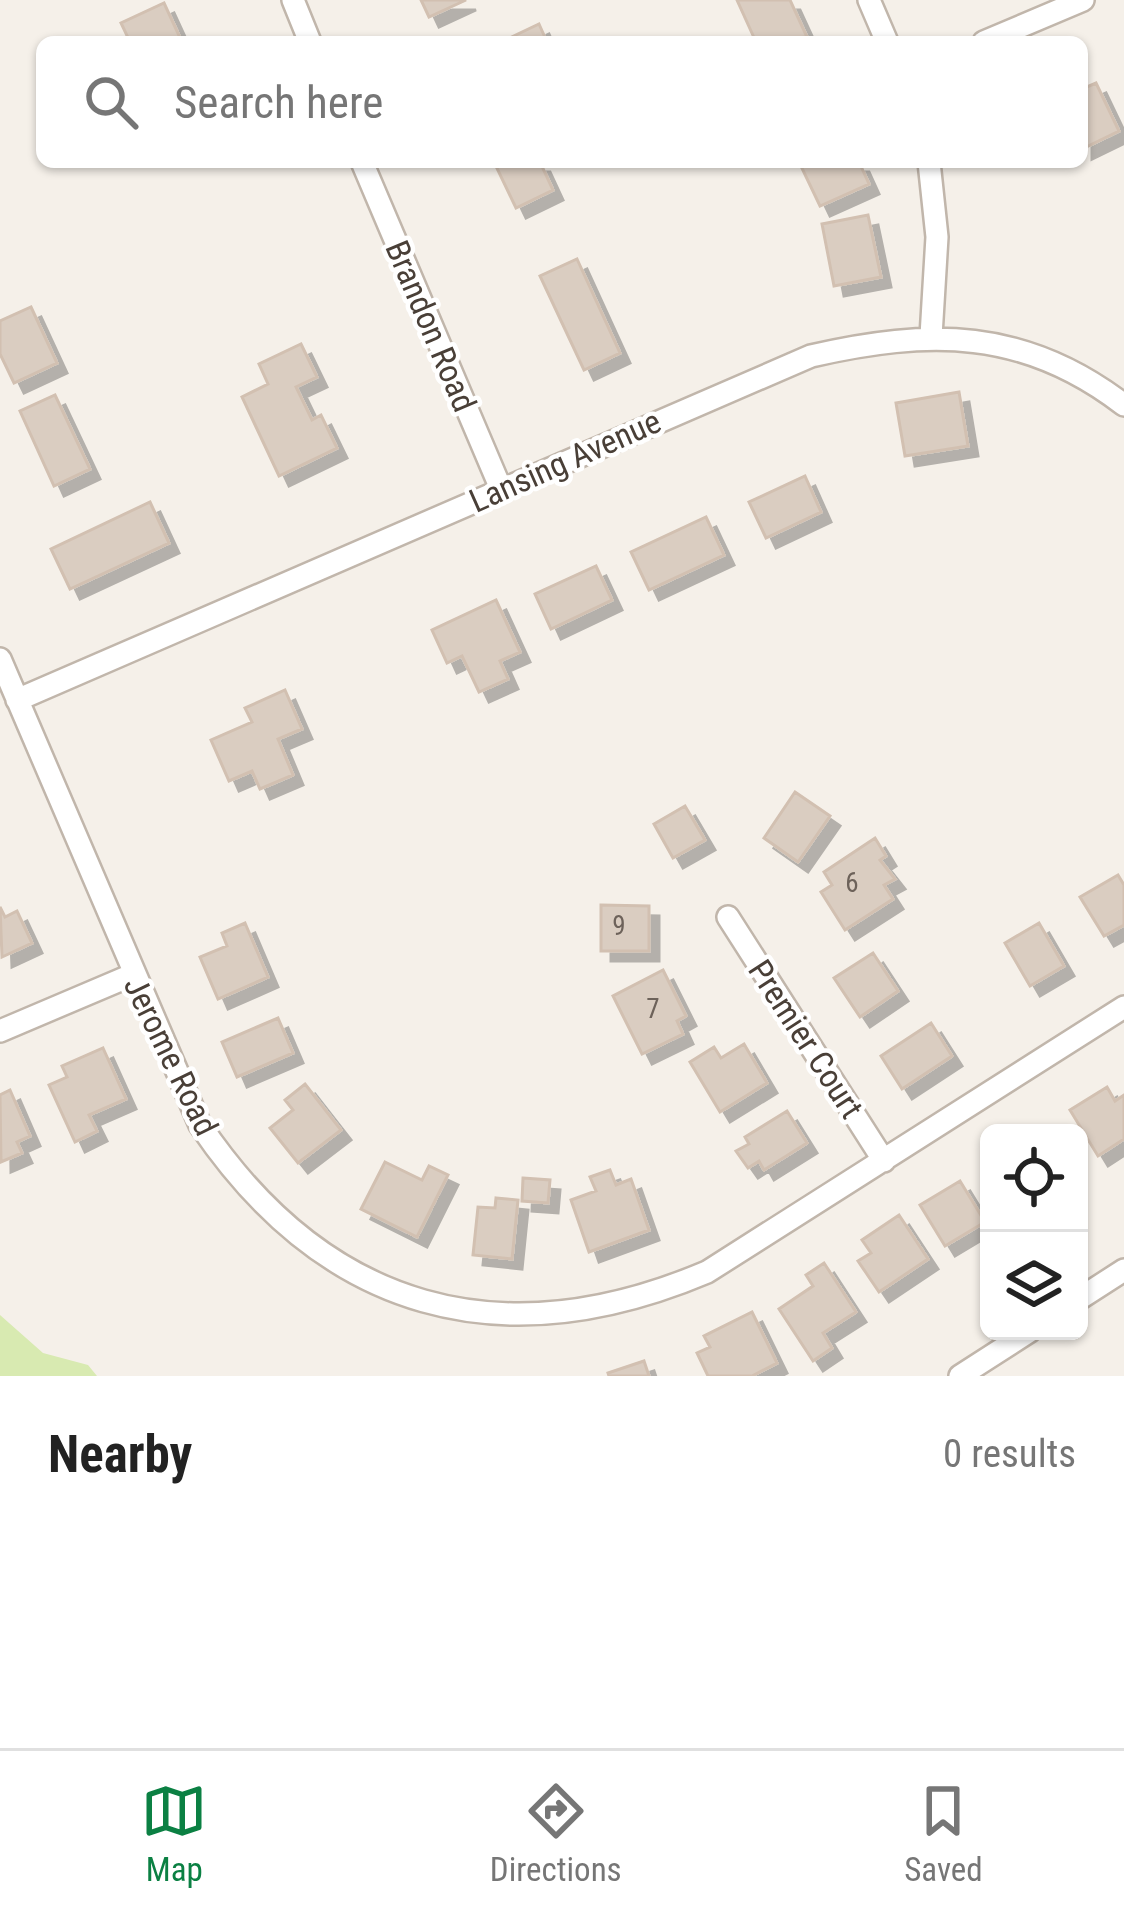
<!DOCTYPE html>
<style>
:root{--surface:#fff;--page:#f6f6f6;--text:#222;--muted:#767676;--line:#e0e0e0;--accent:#0b8043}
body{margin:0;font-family:"Roboto Condensed",sans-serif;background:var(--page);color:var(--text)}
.controls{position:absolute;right:36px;bottom:36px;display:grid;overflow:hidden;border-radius:18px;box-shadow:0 3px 9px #0004}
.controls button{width:108px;height:108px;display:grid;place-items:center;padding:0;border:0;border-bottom:3px solid var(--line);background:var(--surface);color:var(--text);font:60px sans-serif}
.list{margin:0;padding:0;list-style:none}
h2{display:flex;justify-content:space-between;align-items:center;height:156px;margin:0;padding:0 48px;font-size:51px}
h2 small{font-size:39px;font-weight:400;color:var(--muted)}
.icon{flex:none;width:66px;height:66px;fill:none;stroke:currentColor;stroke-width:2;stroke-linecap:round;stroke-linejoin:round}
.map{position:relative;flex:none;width:1124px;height:1376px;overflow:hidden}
.search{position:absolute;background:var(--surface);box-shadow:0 3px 9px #0004;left:36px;right:36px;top:36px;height:132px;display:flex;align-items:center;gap:30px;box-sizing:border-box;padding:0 42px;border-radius:18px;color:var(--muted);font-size:45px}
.sheet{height:372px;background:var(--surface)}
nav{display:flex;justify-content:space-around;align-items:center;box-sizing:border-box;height:168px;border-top:3px solid var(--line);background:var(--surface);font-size:33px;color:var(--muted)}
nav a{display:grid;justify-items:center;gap:6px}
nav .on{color:var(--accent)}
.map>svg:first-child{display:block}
</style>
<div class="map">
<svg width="1124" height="1376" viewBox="0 0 1124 1376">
<defs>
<filter id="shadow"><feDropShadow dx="10" dy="10" stdDeviation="0" flood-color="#0004"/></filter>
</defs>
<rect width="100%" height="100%" fill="#f5f0e9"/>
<path fill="#d8eab1" d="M0 1315 43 1353 88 1365 97 1376H0Z"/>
<path fill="#dacdc1" stroke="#d2c0b1" stroke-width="3" filter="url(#shadow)" d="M421 0H466L429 17Z
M737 0H790L807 37 756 42Z
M164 3 182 42H130L121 23Z
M539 24 547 42H501Z
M1096 83 1119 131 1082 149V89Z
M494 162H540L553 190 516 208Z
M799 162H859L869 184 820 206Z
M868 215 881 277 834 286 822 224Z
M577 259 620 353 584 370 540 276Z
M31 307 57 363 14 383 0 354V321Z
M301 344 317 377 296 387 312 420 321 415 337 448 279 476 242 397 268 384 259 364Z
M959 392 968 446 905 456 896 403Z
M55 395 90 469 54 486 20 411Z
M805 476 821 512 766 538 749 502Z
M150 502 169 543 70 589 51 549Z
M706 517 724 555 649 590 631 552Z
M596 566 612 600 551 629 535 594Z
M496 600 520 652 500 661 508 679 479 692 462 656 447 663 432 630Z
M285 690 302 729 278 739 293 775 260 789 252 771 229 781 211 740 252 722 245 708Z
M795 792 830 816 798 862 764 838Z
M685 806 705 840 673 858 654 824Z
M875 838 886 856 880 860 895 879 884 885 893 899 845 930 821 892 832 885 824 872Z
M1118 875 1124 885V925L1104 936 1080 897Z
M601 905 649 906V951H601Z
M0 907 5 917 17 911 32 943 2 957Z
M245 923 268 977 218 999 200 957 227 946 222 933Z
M1039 923 1064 966 1030 986 1005 943Z
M873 953 898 991 860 1017 834 978Z
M663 970 686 1016 677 1021 683 1034 642 1054 613 996Z
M278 1018 293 1053 237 1077 222 1042Z
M931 1023 952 1056 902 1089 881 1056Z
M744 1044 767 1083 720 1112 690 1062 714 1047 721 1058Z
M103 1048 126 1099 89 1115 97 1131 75 1142 49 1085 67 1077 62 1066Z
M305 1084 341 1130 298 1163 270 1128 293 1110 285 1100Z
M1107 1087 1115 1101 1124 1095V1139L1098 1156 1070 1110Z
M10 1090 30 1136 17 1142 22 1153 1 1162 0 1095Z
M787 1111 807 1143 764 1170 759 1161 748 1168 736 1151 749 1144 745 1137Z
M385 1162 422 1180 429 1166 448 1175 417 1237 361 1209Z
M610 1170 616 1185 631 1179 649 1230 589 1252 571 1200 596 1191 590 1177Z
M523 1178 550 1180 548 1203 522 1201Z
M960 1181 985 1222 945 1246 920 1205Z
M496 1198 518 1200 512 1259 473 1255 478 1207 495 1208Z
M899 1215 928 1259 879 1292 858 1261 871 1253 862 1240Z
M824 1263 856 1312 823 1333 832 1348 813 1361 779 1309 813 1286 806 1275Z
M752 1312 777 1363 752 1376H708L697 1353 710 1347 704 1336Z
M644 1361 649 1376H609L608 1373Z"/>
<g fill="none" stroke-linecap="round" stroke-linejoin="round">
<defs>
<path id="minor" d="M293 0 310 42
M869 0 887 42
M984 42 1083 0
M362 162 501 489
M929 162 937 237 931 336
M0 659 200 1125C326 1311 501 1359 707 1272L1124 1007
M17 700 811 356C929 329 1024 328 1124 405
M728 917 884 1161
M0 1031 132 975
M1079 1299 1124 1270
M960 1376 1030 1331"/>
</defs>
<use href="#minor" stroke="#c1b6ab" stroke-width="26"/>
<use href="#minor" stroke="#fff" stroke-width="21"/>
</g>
<g text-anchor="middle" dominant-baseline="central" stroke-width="9" stroke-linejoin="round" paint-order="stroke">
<g font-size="27" fill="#6d625a">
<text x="852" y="883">6</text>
<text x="619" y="926">9</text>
<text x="653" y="1009">7</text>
</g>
<g font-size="33" fill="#493f37" stroke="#fff">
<text transform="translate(431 326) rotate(67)">Brandon Road</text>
<text transform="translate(565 461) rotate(-24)">Lansing Avenue</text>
<text transform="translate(806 1039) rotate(57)">Premier Court</text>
<text transform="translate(171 1056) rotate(64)">Jerome Road</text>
</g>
</g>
</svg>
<div class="controls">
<button><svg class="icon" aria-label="locate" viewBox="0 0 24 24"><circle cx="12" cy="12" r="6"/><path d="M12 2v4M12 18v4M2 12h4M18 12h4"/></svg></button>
<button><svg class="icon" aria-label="layers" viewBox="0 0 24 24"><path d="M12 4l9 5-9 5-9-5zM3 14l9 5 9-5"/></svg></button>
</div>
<div class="search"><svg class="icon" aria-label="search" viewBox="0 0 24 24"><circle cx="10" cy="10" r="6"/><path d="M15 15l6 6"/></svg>Search here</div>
</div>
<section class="sheet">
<h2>Nearby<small>0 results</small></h2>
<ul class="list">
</ul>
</section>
<nav>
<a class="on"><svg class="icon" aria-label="map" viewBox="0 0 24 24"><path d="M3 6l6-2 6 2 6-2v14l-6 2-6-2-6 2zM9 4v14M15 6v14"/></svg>Map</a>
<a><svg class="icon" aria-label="directions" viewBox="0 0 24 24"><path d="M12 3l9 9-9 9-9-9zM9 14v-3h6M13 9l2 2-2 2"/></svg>Directions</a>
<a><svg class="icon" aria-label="saved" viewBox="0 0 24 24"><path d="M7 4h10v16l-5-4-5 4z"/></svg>Saved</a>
</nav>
